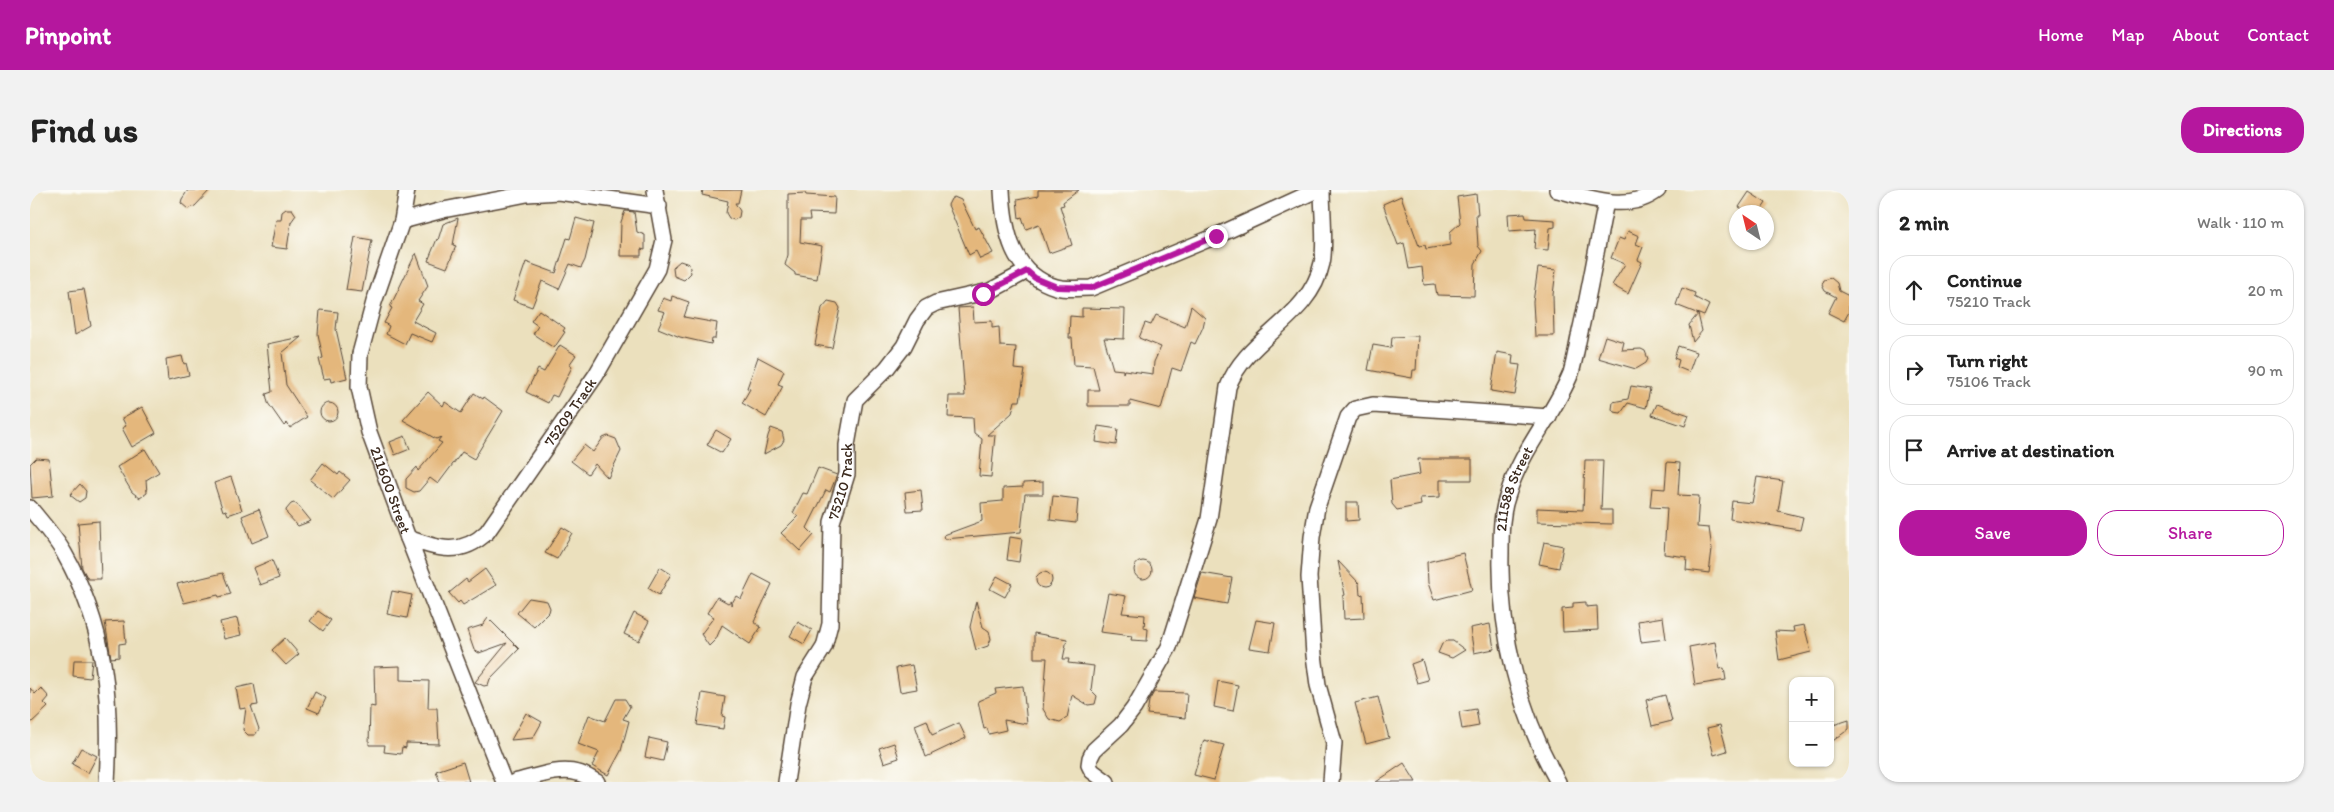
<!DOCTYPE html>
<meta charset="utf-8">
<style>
:root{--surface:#fff;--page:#f2f2f2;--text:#222;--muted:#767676;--line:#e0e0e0;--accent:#b5179e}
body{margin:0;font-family:Itim,sans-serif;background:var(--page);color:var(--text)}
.controls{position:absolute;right:15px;bottom:15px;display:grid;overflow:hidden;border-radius:10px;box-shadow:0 1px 4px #0004}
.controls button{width:45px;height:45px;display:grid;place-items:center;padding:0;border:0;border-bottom:1px solid var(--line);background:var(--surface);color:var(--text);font:25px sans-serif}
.compass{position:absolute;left:1699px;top:15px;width:45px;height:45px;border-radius:50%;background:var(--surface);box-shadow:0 1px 4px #0004;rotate:325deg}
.stop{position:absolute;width:15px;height:15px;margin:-11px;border:4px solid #b5179e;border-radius:50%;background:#fff}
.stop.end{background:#b5179e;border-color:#fff;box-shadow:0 1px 5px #0008}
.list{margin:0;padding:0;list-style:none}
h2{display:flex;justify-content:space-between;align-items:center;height:65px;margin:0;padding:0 20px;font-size:21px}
h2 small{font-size:16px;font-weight:400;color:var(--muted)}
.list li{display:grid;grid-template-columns:32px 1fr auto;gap:15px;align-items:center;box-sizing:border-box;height:70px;margin:0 10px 10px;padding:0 10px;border:1px solid var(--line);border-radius:20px}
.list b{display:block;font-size:19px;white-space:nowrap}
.list p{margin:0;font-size:16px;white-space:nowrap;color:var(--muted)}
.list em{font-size:16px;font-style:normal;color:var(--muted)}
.actions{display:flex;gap:10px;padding:15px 20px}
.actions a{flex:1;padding:11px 0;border:1px solid var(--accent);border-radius:20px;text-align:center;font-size:18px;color:var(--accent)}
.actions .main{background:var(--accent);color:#fff}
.icon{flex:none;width:28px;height:28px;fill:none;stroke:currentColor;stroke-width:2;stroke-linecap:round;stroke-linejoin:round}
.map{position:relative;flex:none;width:1819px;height:592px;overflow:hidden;border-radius:20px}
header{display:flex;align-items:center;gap:30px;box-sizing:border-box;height:70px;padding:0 25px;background:var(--accent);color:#fff}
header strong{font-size:24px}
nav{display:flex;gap:28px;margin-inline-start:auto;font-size:18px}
.intro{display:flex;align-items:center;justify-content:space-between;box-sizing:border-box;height:120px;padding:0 30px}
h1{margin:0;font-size:35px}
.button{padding:12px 22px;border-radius:20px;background:var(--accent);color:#fff;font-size:18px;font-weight:700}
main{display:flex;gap:30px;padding:0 30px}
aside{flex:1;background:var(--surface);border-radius:20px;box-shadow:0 1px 4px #0004}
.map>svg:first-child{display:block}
</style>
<header>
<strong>Pinpoint</strong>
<nav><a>Home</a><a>Map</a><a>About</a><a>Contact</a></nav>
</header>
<div class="intro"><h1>Find us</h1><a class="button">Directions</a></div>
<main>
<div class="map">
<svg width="1819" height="592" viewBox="0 0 1819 592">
<rect width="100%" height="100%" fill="#fdfcf7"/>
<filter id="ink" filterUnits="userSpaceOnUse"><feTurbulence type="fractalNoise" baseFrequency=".02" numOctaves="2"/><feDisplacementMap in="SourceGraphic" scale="10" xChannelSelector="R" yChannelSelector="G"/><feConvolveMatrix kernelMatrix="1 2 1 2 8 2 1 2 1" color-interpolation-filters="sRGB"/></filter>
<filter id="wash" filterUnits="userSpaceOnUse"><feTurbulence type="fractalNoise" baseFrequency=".0096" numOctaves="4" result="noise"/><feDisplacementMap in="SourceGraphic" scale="20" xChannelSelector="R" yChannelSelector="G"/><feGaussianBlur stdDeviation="1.12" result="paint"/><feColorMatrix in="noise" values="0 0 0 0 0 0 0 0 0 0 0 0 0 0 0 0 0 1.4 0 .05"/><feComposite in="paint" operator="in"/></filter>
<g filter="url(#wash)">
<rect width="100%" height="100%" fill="#ebe0bd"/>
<g id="blocks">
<path fill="#e4b77c" d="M158 0H180L165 16 158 19 151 13 152 9Z
M673 0H711L708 13H705L710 21 709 27 704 30 699 28 696 23 698 11 672 5Z
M1008 0H1049L1033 12 1034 15 1030 16 1042 55 1019 63 1009 34 996 39 992 27 989 28 987 10 1008 6Z
M1719 2 1736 13 1730 22H1718L1709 17Z
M775 3 776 5 805 7 804 24 779 23 780 30H771L770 52 792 56 787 89 765 85V83L755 75 758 65V4Z
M1446 4 1448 24H1446L1448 56 1452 61 1445 74 1444 106 1407 105 1405 94 1394 95 1392 77 1379 79 1374 53 1368 55 1353 14 1371 6 1389 56 1395 55 1396 59 1420 55V42L1430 33 1427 7Z
M924 7 931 10 945 39 949 37 963 63 950 69 946 61 939 65 918 15 921 9Z
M256 19H262L266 25 261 32 257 59 241 57 246 30H251L252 22Z
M595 21 604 22 607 42 615 45V60L611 59V66H590L591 32Z
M1495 23 1496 28 1525 30V37L1520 38 1518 60 1504 59 1506 39 1479 41 1478 24Z
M428 28 423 55 426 56 417 78 398 71 407 49 408 50 413 34Z
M546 28 564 33 555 70 551 78 540 74 529 99 512 91 502 117 483 110 496 72 526 83 537 48 540 49Z
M1598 41 1609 46 1606 54 1613 57 1608 70 1612 72 1598 104 1582 95 1595 74 1581 68 1589 48 1594 50Z
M325 47 342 50 332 102 316 100Z
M386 63 398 96 388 111 393 114 383 131 406 143 402 152 380 143 375 154 356 144 359 136 354 133 362 118 360 117Z
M650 71 659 74 661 83 654 90 644 86 643 77Z
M1508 78 1526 80 1523 105 1524 146H1505L1503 112Z
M1801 88 1807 93 1809 101 1819 106V122L1814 131 1798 123 1806 107 1795 101 1792 95 1794 90Z
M1652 98 1665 103 1664 107 1679 115 1674 126 1646 115Z
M54 99 61 136 45 145 39 101Z
M642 106 659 112 654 127 687 133 685 149H682L681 154 650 147 628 138 635 122 628 120 633 108 641 111Z
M798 111 807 113 810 118 802 158 785 155 792 118Z
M1161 116 1175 128 1173 137 1165 154 1161 152 1151 181 1142 178 1131 219 1100 211V216H1058V200H1069L1063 176 1044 175 1042 148H1039L1040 126 1052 127V118L1095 119 1094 149 1074 148 1083 179 1093 180V183L1094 180 1123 184 1124 172 1131 157 1109 148 1115 133 1121 135 1126 125 1155 137Z
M943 117 944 132 962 131V138L969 137 970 156 986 157 984 179 995 180 990 211H985L982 223 957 245H965L961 287 949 286 952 249 944 243 943 228 918 227 919 206H935L928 118Z
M290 120 308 122 306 139 317 188 301 192 300 188 294 189 289 169 293 168 288 144Z
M509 120 535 138 533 141 535 142 524 158 503 144 508 136 501 131Z
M1668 124 1672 141 1663 152 1659 135Z
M1388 146 1386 180H1383L1382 188 1338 180 1343 155 1361 158 1362 147Z
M1575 146 1594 152 1592 160 1611 159 1615 161 1618 169 1616 173 1606 179 1568 168Z
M271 147 252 163 256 195 277 227 260 238 257 233 254 236 238 213 236 204 242 202 237 154Z
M530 155 546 165 539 175 542 177 527 207 522 205 518 213 496 202 508 179 514 182Z
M1648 156 1666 162 1659 182 1647 177 1649 170 1644 168Z
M1467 162 1483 165 1482 174 1490 175 1485 205 1461 201Z
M152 166 154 174 156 173 159 185 138 190 136 169Z
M728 167 754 181 748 194 753 196 736 227 712 213 720 199 717 198Z
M1601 196 1620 199 1616 218 1598 213 1591 223 1584 222 1582 219 1583 212 1598 209Z
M398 202 413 216 415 212 431 223 444 203 453 209 454 207 473 221 444 269 432 262 408 294 400 288 389 301 384 302 376 298V289L387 277 388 281 412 253 408 251 411 247 406 249 373 230Z
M290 222a9 9 0 1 1 18 0a9 9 0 1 1-18 0Z
M1627 214 1659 225 1655 236 1622 225Z
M112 217 126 243 102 257 92 238 96 236 92 228Z
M1068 236 1088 239 1086 255 1066 252Z
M741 238 752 242 754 250 751 255 734 264 738 246Z
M686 240 701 249 692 263 677 255Z
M375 246 380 259 365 265 360 252Z
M578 246 586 249 591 261 578 288 565 274 558 284 541 271 554 255 563 262 573 248Z
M115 259 129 282 116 290 117 303 110 308 102 302 87 277Z
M6 268 19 269 23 306 2 308 0 274Z
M1388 269H1442V290H1410V307L1390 308 1391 315 1367 320 1362 314 1360 290 1390 284Z
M1555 270H1573L1571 320H1582V334L1507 332V318L1553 320Z
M1637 272 1650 273 1648 305 1669 306 1667 337 1679 338 1682 359 1679 383 1656 380 1657 367 1634 364 1637 318 1620 317 1622 298 1635 299Z
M293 273 308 285 310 282 320 290 303 309 280 290Z
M788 278 807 285 800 302 796 300 777 338 784 345 770 361 751 343 768 326 763 323 773 303 777 304Z
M201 287 212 320 198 325 196 320 193 321 184 293Z
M1727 287 1753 291 1748 321 1773 327 1770 340 1700 329 1702 311 1722 313Z
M1013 292V304H995L991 342 915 349 914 345 952 331 951 313 973 311V298L993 297V293Z
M50 294 56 301 55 308 49 312 40 305Z
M891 300 893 320 877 321 875 302Z
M1023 306 1048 309 1046 333 1020 330Z
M1316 312H1328L1329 330 1316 331Z
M264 313 268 315 281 331 268 336 257 324 256 320 261 314Z
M229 319 239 346 222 353 212 326Z
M69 331 71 389H58L52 378 48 333Z
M532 337 542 343 527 369 515 363Z
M980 347 992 349 989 372 977 370Z
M1514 352 1533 356 1529 378 1509 374Z
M1433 363 1442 400 1404 410 1398 393 1397 372Z
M242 370 249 388 230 395 223 378Z
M1104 380a9 9 0 1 1 18 0a9 9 0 1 1-18 0Z
M1308 371 1329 393 1330 405 1333 404 1334 428 1314 429 1313 406 1315 405Z
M630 377 641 384 629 405 618 398Z
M455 379 466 395 433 415 430 411 428 413 419 403 436 389 438 392Z
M1006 390a8 8 0 1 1 16 0a8 8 0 1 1-16 0Z
M193 383 201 404 189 407 188 405 154 413 147 394Z
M1172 383 1202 388 1197 414 1164 408Z
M723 384 742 394 724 432 731 437 720 454 692 435 686 449 679 456 671 444 684 427 677 423 687 407 698 413 701 411V415L706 406 711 409Z
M967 386 982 394 975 407 960 399Z
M362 401 382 405 377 428 357 424Z
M1078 403 1096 406 1092 423 1115 425 1114 438 1118 439 1117 451 1101 450 1102 446 1070 442Z
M499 408 517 411 520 418 519 422 504 437 487 423Z
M946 411 953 437 959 441 961 449 958 456 946 460 940 437Z
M1556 412V417L1567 416 1568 440 1533 442 1532 419 1543 418V413Z
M288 421 301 430 293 441 280 431Z
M604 423 619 431 609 451 594 444Z
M1633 427 1636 449 1611 452 1608 431Z
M207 428 211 445 194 449 190 432Z
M458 428 489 459 460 489 458 495 454 496 445 492 477 453 449 463 444 460 437 440 453 435Z
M1226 430 1245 433 1240 461 1219 458Z
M94 431 96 453 89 454V467L81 468 75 432Z
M768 432 782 440 774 454 760 446Z
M1460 434 1464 459 1444 463 1440 438Z
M1774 435 1781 462 1749 470 1745 441 1764 442 1763 437Z
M1004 443 1037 449 1033 469H1039L1038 473 1064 476 1061 500 1067 506 1065 514 1058 515 1042 505 1037 528 1030 532 1019 529 1013 519 1017 468H1004Z
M255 448 269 464 256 475 242 460Z
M1417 451H1423L1435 460 1422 468 1408 463 1412 454Z
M1685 452 1690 479 1694 478 1696 490 1665 495 1659 457Z
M44 470H62L60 488 43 486Z
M1392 470 1398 490 1387 493 1381 474Z
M882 475 887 499 870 502 866 478Z
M370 476V490L399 491 398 518H407L409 554 376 553V558L372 557 371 564 354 562 355 555H339L340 516 345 517 344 477Z
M1188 491 1208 495 1203 521 1184 517Z
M224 494 228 515 221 516 229 539 225 545H218L213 540 216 518 210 519 206 498Z
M993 496 997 534 974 530 976 540 959 544 957 538 954 539 948 511 966 503 965 499Z
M0 498 5 504 11 498 19 507 14 513 18 517 0 534Z
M285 502 296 508 289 523 277 518Z
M1124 502 1157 503 1155 528 1117 524 1119 511Z
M672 503 695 507 692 526 695 527 693 539 667 535Z
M1635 505 1642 531 1622 536 1616 510Z
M1348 507 1359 548 1336 554 1325 513Z
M586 509H595L600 517 593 529 599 531 591 561 578 585 562 576 569 562 548 554 559 525 575 531Z
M1446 519 1449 536 1432 539 1429 522Z
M496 523 512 532 503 548 481 550Z
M897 530 902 545 929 533 936 548 896 567 885 535Z
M1819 530V539L1800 553V536Z
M1690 535 1697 561 1684 565 1677 538Z
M619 548 637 552 633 571 615 567Z
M1174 550 1194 555 1184 590 1164 585Z
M864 553 869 568 854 573 849 558Z
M51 558 67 566 58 583 42 574Z
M433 572 439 592H410L406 581Z
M1374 573 1386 592H1346Z"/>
</g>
</g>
<g filter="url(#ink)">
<use href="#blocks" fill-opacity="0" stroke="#554536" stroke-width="1"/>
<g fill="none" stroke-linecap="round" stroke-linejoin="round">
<defs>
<g id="street">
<path id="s1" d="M377 0 372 31 344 112 330 164 329 197 339 242 378 348 474 592"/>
<path d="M972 0C974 40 982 84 1026 97 1037 100 1050 98 1061 98L1186 46 1287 0"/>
<path d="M1527 0C1560 8 1599 23 1628 0"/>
<path d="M372 31 413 20 497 4 528 2 629 16"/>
<path d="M0 318C11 332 25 347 34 363 76 437 82 509 77 592"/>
<path id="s2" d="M378 348C408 359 431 367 457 342L566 185 627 79 634 50 625 0"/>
<path d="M484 592C503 588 528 577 548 583 554 584 561 589 567 592"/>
<path id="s3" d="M756 592 768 514 775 487 794 457 800 434 802 332 817 284V255L825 210 857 178 874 156 887 130 896 118 906 113 960 101 997 81"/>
<path d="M1077 592 1062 581 1059 575 1060 568 1064 560 1091 535 1104 518 1139 457 1179 329 1198 197C1216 147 1280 129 1292 73 1296 56 1292 19 1292 0"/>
<path d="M1301 592 1304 553 1288 495 1284 465 1279 387 1282 347 1287 317 1318 227 1325 219 1343 215 1519 227"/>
<path id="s4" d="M1528 592C1489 523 1469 443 1471 363 1471 343 1471 323 1478 304 1491 260 1524 225 1541 183 1545 170 1547 155 1550 142 1560 99 1567 55 1576 12"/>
</g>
</defs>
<use href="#street" stroke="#554536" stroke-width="18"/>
<use href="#street" stroke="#fff" stroke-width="15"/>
</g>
</g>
<g fill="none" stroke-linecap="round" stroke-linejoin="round" filter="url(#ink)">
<path stroke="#b5179e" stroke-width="6" d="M953 104 997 81 1005 88 1027 97 1061 98 1186 46"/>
</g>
<g text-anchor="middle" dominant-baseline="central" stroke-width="4" stroke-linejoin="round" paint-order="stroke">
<g font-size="15" fill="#3b2a1e" stroke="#fdfcf7">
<text stroke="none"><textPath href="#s2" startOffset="231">75209 Track</textPath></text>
<text stroke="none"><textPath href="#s3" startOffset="310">75210 Track</textPath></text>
<text stroke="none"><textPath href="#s1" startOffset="312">211600 Street</textPath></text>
<text stroke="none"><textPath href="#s4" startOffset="305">211588 Street</textPath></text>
</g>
</g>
</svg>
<div class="controls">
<button>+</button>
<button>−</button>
</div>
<svg class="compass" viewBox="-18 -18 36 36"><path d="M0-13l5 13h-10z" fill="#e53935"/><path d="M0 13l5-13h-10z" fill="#767676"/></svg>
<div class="stop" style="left:953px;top:104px"></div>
<div class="stop end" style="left:1186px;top:46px"></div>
</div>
<aside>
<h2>2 min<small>Walk · 110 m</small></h2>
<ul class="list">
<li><svg class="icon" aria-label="ahead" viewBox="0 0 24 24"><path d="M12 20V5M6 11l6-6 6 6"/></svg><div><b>Continue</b><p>75210 Track</p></div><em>20 m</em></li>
<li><svg class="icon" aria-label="right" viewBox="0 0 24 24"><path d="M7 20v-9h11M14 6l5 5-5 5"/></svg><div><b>Turn right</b><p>75106 Track</p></div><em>90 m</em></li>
<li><svg class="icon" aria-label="arrive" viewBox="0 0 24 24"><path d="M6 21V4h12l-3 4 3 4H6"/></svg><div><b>Arrive at destination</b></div></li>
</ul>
<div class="actions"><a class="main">Save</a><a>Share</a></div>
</aside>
</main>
